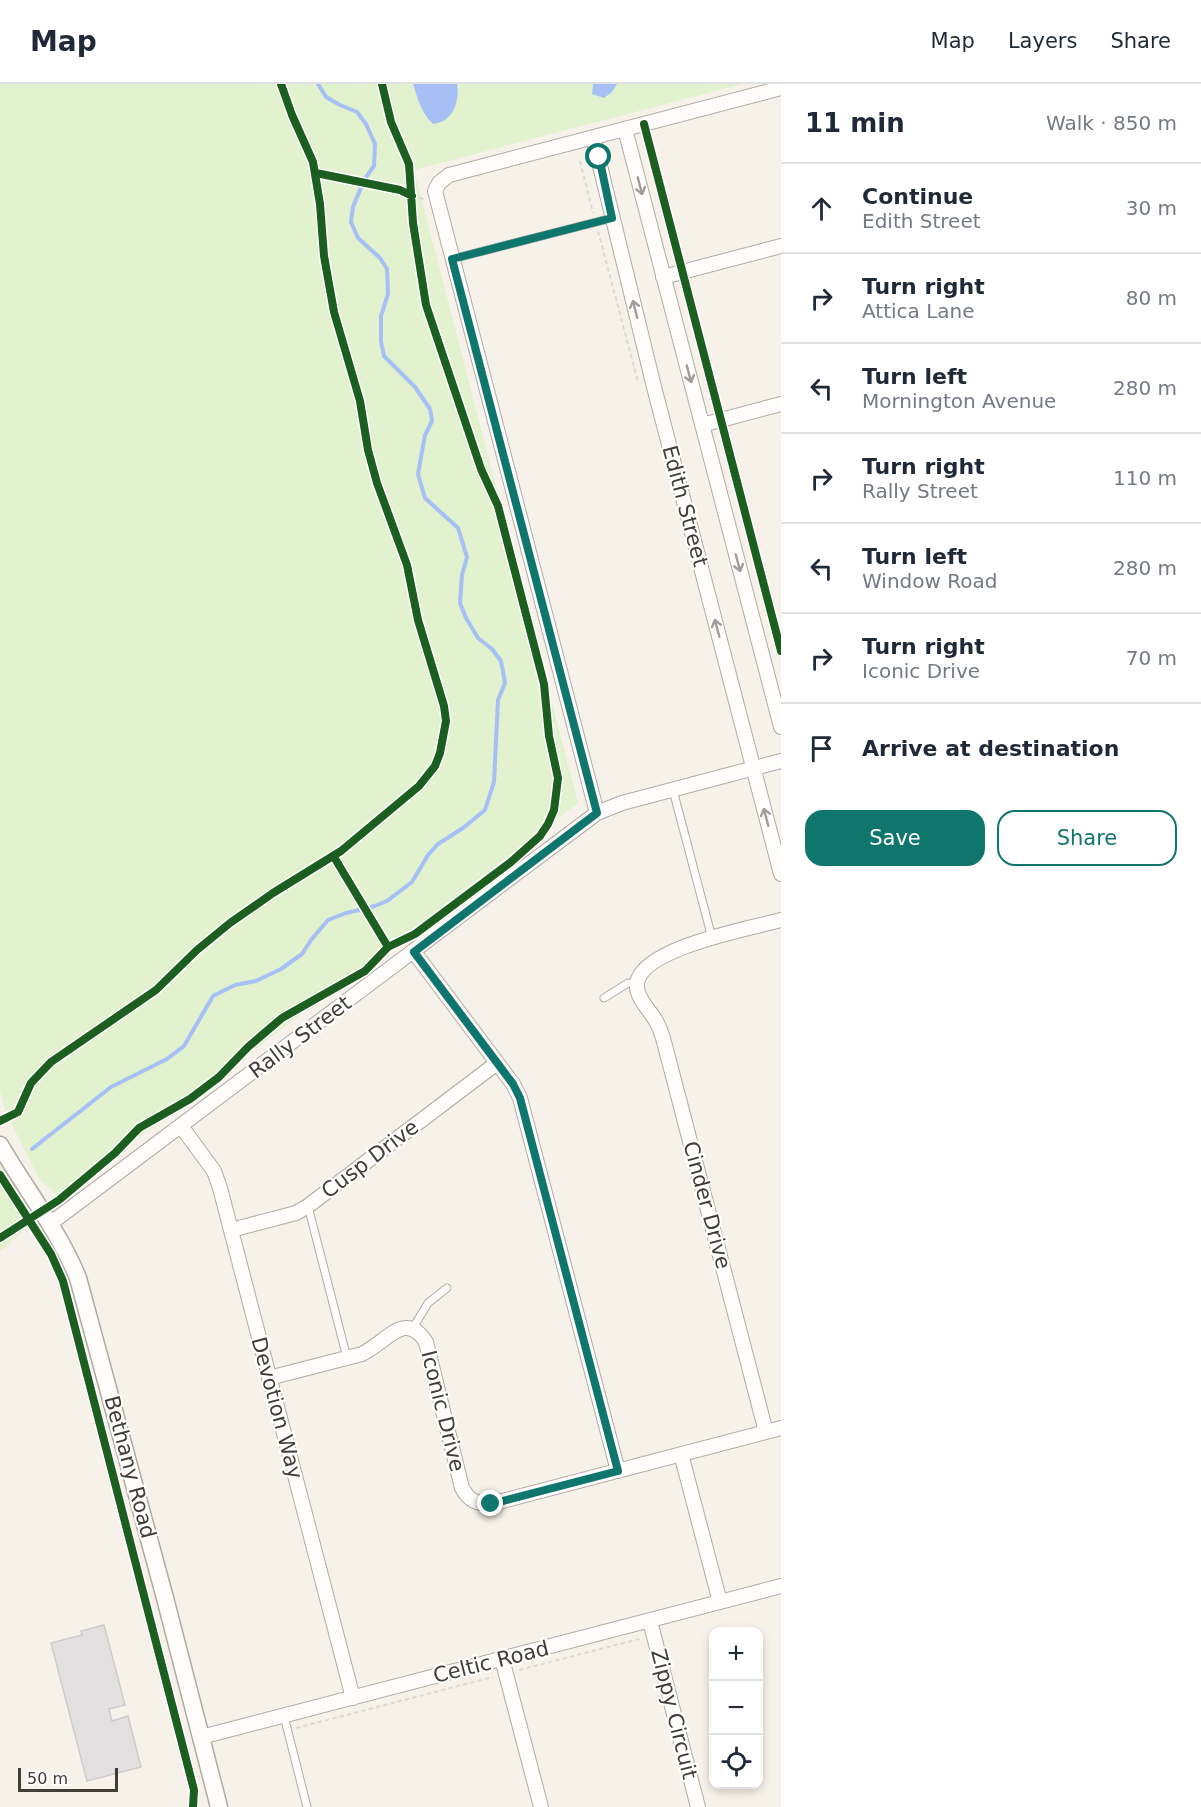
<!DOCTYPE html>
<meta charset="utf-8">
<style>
:root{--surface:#fff;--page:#f6f6f7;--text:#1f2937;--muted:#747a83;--line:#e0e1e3;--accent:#0f766e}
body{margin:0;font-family:"DejaVu Sans",sans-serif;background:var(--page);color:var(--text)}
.controls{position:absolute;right:18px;bottom:18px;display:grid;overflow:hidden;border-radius:12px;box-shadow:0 3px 9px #0003}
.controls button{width:54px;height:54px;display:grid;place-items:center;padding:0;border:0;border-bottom:2px solid var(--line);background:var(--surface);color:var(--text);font:30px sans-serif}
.scale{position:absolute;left:18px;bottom:15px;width:100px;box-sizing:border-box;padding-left:6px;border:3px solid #403c36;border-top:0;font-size:16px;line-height:21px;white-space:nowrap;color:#403c36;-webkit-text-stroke:4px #fff;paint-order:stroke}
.stop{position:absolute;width:18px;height:18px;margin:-14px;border:4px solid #0f766e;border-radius:50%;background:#fff}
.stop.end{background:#0f766e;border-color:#fff;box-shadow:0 2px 6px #0008}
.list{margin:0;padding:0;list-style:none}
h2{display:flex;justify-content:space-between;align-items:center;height:78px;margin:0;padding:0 24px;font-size:26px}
h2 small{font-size:20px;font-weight:400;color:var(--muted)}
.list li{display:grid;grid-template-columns:39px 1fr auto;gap:18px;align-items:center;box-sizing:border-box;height:90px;padding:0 24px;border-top:2px solid var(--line)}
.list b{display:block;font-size:22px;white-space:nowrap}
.list p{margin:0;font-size:20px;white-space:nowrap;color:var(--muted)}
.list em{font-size:20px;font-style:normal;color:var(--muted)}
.actions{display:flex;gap:12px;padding:18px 24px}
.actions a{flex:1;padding:14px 0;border:2px solid var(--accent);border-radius:18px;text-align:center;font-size:21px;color:var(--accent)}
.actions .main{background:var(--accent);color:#fff}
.icon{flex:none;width:33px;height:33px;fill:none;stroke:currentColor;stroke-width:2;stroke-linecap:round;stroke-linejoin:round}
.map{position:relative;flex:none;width:781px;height:1723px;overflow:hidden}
header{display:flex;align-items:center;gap:36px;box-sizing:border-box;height:84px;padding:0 30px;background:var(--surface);border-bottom:2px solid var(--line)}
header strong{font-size:28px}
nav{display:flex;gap:33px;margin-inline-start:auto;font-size:21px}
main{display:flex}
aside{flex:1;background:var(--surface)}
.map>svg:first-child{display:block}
</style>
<header>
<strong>Map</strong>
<nav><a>Map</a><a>Layers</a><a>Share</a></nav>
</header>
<main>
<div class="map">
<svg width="781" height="1723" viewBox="0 0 781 1723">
<rect width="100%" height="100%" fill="#f6f2e9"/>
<path fill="#e2f1ce" d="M0 0H742L414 86 578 719 60 1114 40 1096 6 1029 0 1007Z
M0 1076 34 1136 0 1168Z"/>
<path fill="#a6bff4" d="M413 0H457C460 17 453 38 433 40 421 28 418 16 413 0Z
M593 0H617L612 8 604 14 592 10Z"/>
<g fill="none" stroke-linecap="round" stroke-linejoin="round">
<path stroke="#a6bff4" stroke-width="4" d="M32 1065 111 1003 167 975 184 962 213 912 235 901 256 897 281 885 302 870 311 856 328 836 346 829 372 823 387 817 412 798 428 771 438 760 463 744 485 726 494 698 498 616 505 599 501 577 492 565 478 554 466 534 460 519 462 491 467 473 458 444 425 414 418 390 425 351 432 337 430 325 415 303 384 272 381 258V232L388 210 387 185 380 174 358 154 351 138 353 123 364 96 374 82 375 60 366 40 357 28 340 21 326 13 318 0"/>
</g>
<path fill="#e3e0e2" stroke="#cecccb" stroke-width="1.5" d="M104 1541 125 1621 109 1625 112 1637 128 1632 141 1683 87 1697 51 1559 82 1551 81 1547Z"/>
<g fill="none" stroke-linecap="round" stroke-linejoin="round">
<defs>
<path id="service" d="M452 175 612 134
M673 706 712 854
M604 914 628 899H637
M308 1122 347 1274
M413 1244 428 1219 447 1204
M284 1632 307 1723"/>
<path id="minor" d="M625 45 781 643
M593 53 654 303 781 790
M663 193 781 162
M702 341 781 320
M597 729 435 107 439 99 449 91 781 4
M414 868 513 1000 520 1014 618 1387
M181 1042 214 1087 220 1104 353 1614
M51 1139 597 729 622 719 781 677
M231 1146 296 1129 308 1122 497 979
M269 1294 362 1270C388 1257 405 1226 426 1258L462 1404C469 1417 477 1420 491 1420L781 1344
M766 1348 663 954C661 948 659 942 656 937 649 925 636 914 637 900 640 864 752 844 781 836
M681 1370 720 1518
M650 1537 698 1723
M502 1575 541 1723
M201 1653 781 1502"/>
<path id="tertiary" d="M0 1061C26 1106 58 1145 78 1194L165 1514 219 1723"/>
</defs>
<use href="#service" stroke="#aeaba4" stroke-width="9"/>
<use href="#minor" stroke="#aeaba4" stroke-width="16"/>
<use href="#tertiary" stroke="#aeaba4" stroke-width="19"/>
<path stroke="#dcdad7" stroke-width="2" stroke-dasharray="4.5 3" stroke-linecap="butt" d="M580 77 593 129
M412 112 424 115
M598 147 638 298
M519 1586 639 1555V1553
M296 1644 493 1593"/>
<use href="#service" stroke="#fefdfc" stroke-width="7"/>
<use href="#minor" stroke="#fefdfc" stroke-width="14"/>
<use href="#tertiary" stroke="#fefdfc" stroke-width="16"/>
<defs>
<path id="cycleway" d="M644 40 781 567
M316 89 400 106 412 112
M334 773 388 863
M0 1037 18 1028 31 999 51 978 156 906 197 866 230 839 273 809 341 767 419 702 435 682 440 669 446 637 444 622 418 536 407 481 377 399 368 366 360 317 334 228 324 172 320 120 313 78 292 31 281 0
M0 1091 51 1170 63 1197 194 1706 193 1723
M0 1154 59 1116 115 1069 139 1044 190 1015 219 993 248 963 282 934 365 887 388 863 415 850 511 778 540 752 548 740 554 726 558 694 549 652 544 600 498 422 481 385 426 221 413 139 409 80 391 38 382 0"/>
</defs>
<use href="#cycleway" stroke="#fff" stroke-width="11"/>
<use href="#cycleway" stroke="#1b5e20" stroke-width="8"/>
</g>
<defs><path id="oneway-shaft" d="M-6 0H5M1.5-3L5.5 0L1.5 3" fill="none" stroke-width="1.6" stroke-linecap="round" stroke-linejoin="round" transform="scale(1.5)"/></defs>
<g stroke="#9f9c99">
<use href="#oneway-shaft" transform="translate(640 102) rotate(75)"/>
<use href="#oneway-shaft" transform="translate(635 225) rotate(-104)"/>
<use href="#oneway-shaft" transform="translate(689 290) rotate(75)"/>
<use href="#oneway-shaft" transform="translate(738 479) rotate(75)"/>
<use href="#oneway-shaft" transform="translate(717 544) rotate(-105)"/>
<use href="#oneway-shaft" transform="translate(766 733) rotate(-105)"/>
</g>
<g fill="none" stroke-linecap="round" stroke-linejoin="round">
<path stroke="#0f766e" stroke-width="8" d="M491 1420 618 1387 520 1014 513 1000 414 868 597 729 452 175 612 134 599 73"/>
</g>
<g text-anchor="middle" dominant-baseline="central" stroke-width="4.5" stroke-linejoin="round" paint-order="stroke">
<g font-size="21" fill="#403c36" stroke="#fff">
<text transform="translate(685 422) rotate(75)">Edith Street</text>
<text transform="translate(300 953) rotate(-37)">Rally Street</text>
<text transform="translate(370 1075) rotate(-37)">Cusp Drive</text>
<text transform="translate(707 1121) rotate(75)">Cinder Drive</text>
<text transform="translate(277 1324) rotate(75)">Devotion Way</text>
<text transform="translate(443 1327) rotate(76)">Iconic Drive</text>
<text transform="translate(130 1383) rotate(75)">Bethany Road</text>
<text transform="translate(491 1578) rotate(-14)">Celtic Road</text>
<text transform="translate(674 1630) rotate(76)">Zippy Circuit</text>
</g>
</g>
</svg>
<div class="controls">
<button>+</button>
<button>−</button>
<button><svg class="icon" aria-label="locate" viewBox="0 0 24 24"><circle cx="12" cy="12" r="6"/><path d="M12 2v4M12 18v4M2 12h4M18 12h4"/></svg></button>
</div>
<div class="scale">50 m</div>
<div class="stop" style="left:599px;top:73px"></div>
<div class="stop end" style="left:491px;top:1420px"></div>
</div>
<aside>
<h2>11 min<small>Walk · 850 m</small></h2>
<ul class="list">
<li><svg class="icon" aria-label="ahead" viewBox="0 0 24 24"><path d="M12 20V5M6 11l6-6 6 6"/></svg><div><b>Continue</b><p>Edith Street</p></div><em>30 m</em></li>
<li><svg class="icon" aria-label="right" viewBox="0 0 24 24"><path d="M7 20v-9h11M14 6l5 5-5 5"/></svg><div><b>Turn right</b><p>Attica Lane</p></div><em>80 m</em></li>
<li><svg class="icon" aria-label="left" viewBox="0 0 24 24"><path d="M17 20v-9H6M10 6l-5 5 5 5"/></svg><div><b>Turn left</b><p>Mornington Avenue</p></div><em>280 m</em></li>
<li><svg class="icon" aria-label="right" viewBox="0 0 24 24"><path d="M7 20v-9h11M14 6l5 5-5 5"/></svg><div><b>Turn right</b><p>Rally Street</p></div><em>110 m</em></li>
<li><svg class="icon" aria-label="left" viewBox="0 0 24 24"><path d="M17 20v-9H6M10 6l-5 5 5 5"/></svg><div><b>Turn left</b><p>Window Road</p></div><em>280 m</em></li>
<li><svg class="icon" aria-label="right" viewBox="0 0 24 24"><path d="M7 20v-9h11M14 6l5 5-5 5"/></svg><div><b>Turn right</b><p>Iconic Drive</p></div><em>70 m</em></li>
<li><svg class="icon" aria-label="arrive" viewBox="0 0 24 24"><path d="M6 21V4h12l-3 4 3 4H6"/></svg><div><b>Arrive at destination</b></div></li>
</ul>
<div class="actions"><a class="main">Save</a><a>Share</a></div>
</aside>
</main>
